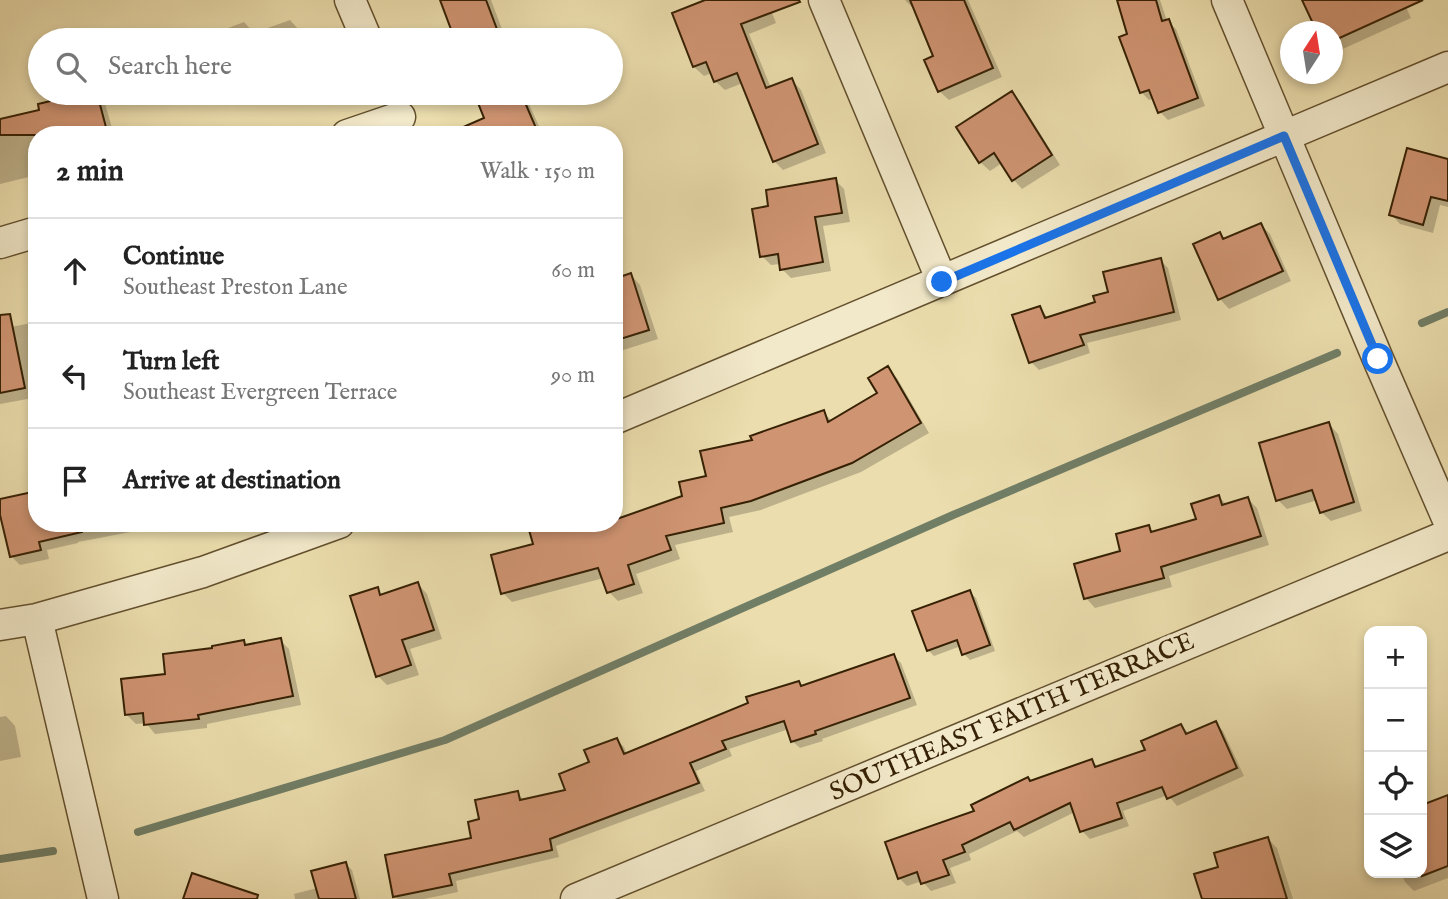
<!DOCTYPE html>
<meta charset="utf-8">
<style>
:root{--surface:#fff;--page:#f6f6f6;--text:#222;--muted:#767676;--line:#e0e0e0}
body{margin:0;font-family:"IM FELL English",serif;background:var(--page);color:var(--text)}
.controls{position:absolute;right:21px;bottom:21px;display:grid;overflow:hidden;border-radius:14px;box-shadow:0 4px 10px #0003}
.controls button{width:63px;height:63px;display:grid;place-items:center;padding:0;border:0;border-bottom:2px solid var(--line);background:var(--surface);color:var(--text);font:35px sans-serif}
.compass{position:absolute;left:1280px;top:21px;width:63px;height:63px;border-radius:50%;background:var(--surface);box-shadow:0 4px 10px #0003;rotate:12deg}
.stop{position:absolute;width:21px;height:21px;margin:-16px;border:5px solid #1a73e8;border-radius:50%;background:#fff}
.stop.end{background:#1a73e8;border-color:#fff;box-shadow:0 2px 7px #0008}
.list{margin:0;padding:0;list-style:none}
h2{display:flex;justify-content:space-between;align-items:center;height:91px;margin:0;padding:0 28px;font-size:30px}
h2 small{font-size:23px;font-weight:400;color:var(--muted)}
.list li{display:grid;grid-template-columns:46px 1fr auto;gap:21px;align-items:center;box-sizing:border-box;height:105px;padding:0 28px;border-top:2px solid var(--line)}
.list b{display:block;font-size:26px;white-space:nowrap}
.list p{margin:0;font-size:23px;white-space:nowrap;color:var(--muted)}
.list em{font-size:23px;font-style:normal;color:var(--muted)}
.icon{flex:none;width:38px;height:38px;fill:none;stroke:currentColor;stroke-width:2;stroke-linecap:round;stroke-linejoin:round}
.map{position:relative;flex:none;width:1448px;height:899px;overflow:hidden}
.search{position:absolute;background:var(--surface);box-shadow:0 4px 10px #0003;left:28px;top:28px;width:595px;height:77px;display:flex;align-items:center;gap:18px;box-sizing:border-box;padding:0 24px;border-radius:38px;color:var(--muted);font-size:26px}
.panel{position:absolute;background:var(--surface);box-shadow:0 4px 10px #0003;left:28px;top:126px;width:595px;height:406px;border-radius:28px}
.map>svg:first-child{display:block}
</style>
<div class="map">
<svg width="1448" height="899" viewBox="0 0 1448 899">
<rect width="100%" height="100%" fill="#ebddad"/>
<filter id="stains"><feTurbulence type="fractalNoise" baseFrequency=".00286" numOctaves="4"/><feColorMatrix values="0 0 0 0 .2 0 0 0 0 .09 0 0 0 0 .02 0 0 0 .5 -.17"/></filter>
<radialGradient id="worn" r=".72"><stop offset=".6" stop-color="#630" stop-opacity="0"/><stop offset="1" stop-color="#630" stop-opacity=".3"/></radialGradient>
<path fill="#0003" d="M440 0H491L506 40H457L444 6Z
M709 0H767L776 23 749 34 771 88 792 80 801 90 826 153 783 170 774 161 743 83 725 90 715 81 712 73 704 76 694 67 674 14Z
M905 0H968L1002 77 949 100 939 91 935 57 915 10Z
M1114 0H1160L1167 21 1176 29 1205 106 1168 120 1160 112 1155 98 1149 100 1141 92 1130 35 1118 0Z
M1314 0H1403L1411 18 1334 53 1332 32Z
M290 20 299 30 303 40H208L207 36 244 22 254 33Z
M59 93H102L114 135H37V175L0 184V121L42 111 61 100Z
M227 93H263L237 102Z
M476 93H524L543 135H486V119Z
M1012 94 1021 103 1060 165 1022 189 1013 179 1002 163 990 171 980 162Z
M1448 161V207L1440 205 1433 233 1400 224 1391 214Z
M835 180 844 189 850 222 823 226 831 271 791 278 782 269 781 264 771 265 762 256 770 208Z
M1261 225 1270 234 1291 281 1229 309 1220 299 1219 234 1226 240Z
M614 259 621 279 631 275 640 285 658 339 614 353Z
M1160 260 1168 268 1181 320 1087 343 1090 353 1039 370 1031 362 1040 308 1049 319 1097 303Z
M37 322V374L29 376 33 398 0 404V329Z
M888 369 897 378 929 433 861 472 761 510 729 517 733 532 675 545 680 559 636 574 643 593 618 601 609 592 604 578 512 602 503 593 614 523V505L617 508 621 520 684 497 754 441 823 412 832 421 880 394Z
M1329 424 1338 434 1362 511 1331 521 1321 512 1318 500 1287 509 1278 500Z
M1219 497 1227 505 1248 499 1257 508 1269 545 1169 576 1172 587 1095 608 1086 598 1123 552 1148 527 1155 533 1198 520Z
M0 500 37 523H178L78 542V543L47 550 49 559 20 565 11 556 0 508Z
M418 584 427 594 442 639 410 649 419 675 387 685 378 676 377 589 383 596Z
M970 592 976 598 995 651 970 660 964 654 961 646 934 656 928 650Z
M280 640 289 649 301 705 207 724V728L155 734 146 723 136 724 127 715 167 676 214 650 244 642 248 646Z
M894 656 901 663 917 705 822 739 823 741 800 748 792 741 789 729 729 749 732 756 696 771 705 791 556 846 559 857 456 881 458 892 424 899H398L394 896 473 840 481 821 517 793 525 801 567 792 591 763 617 740 624 747 627 755 799 683 803 687Z
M6 716 15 726 21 757 0 761V717Z
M1215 723 1223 731 1244 776 1177 806 1168 795 1123 811 1129 826 1090 839 1082 831 1075 812 1024 837 1017 831 969 854 971 860 950 868 956 883 931 891 922 881 907 886 899 878 977 812 1030 782 1092 761 1098 767 1148 751 1181 726 1190 734Z
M1448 797V878L1414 891 1405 882 1401 873H1422V807Z
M1268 839 1277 848 1293 899H1204L1220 868Z
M346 864 352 870 360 899H295L294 894 317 888Z"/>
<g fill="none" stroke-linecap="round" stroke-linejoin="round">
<path stroke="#717e66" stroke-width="8" d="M1422 323 1448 312
M138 832 445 740 953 515 1337 353
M0 859 53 851"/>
</g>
<path fill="#cf9472" stroke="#362104" stroke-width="2" d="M440 0H486L501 40H455Z
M705 0H799L800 2 741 24 766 88 792 78 818 144 773 162 737 73 714 82 706 62 693 67 672 13Z
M910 0H964L993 68 938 92 924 60 933 56Z
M1117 0H1156L1162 21 1169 19 1198 98 1158 113 1149 90 1140 93 1119 37 1127 34Z
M1302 0H1423L1333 41V32H1317Z
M1012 91 1052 155 1012 181 994 153 979 163 956 127Z
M57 93H97L108 135H0V119L39 110 38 104 59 99Z
M474 93H521L539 135H445L484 118Z
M1407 148 1448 159V201L1431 197 1423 225 1389 215Z
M836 178 842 213 815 217 823 262 780 270 778 254 760 257 752 209 768 206 766 190Z
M1261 223 1283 271 1218 300 1193 244 1220 232 1223 239Z
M1161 258 1174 312 1080 335 1084 345 1029 363 1012 315 1040 306 1045 318 1095 302 1093 296 1108 292 1103 272Z
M631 273 649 330 614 341V279Z
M10 314 25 388 0 393V315Z
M888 366 921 423 852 463 751 501 721 508 724 523 666 536 671 550 628 565 634 584 607 593 598 568 501 594 491 555 533 544 527 523H614V520L682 496 679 482 706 476 700 451 752 440 750 436 824 410 828 422 877 393 868 378Z
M1329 422 1354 502 1320 513 1312 490 1276 501 1259 443Z
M37 491V523H81L82 532 39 542 41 550 10 557 0 515V499Z
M1219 495 1222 505 1248 497 1261 536 1161 567 1164 578 1084 599 1074 564 1120 551 1116 534 1149 525 1151 532 1196 519 1191 504Z
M418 582 434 630 402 640 411 665 376 677 350 596 378 587 380 595Z
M970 590 990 645 962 655 957 640 927 651 912 611Z
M281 638 293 696 198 715 199 719 144 725 143 713 125 715 121 679 165 674 163 654 212 648V646L244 640 245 645Z
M894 654 910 698 815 731 816 734 791 742 784 721 722 741 726 749 690 763 699 783 550 839 552 850 449 874 452 885 393 897 385 855 471 838 468 822 479 819 475 800 518 791 520 800 565 790 559 774 589 762 584 750 617 738 624 754 748 703 746 697 799 681 801 686Z
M1216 721 1237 768 1167 799 1162 787 1117 803 1122 818 1080 832 1070 803 1014 830 1010 822 962 845 965 852 943 860 949 875 921 884 917 872 898 879 885 842 974 811 971 805 1028 777 1030 781 1092 759 1095 767 1145 750 1141 741 1181 724 1186 734Z
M1448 795V866L1422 876V805Z
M1268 837 1287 899H1202L1194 874 1218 867 1214 853Z
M346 862 356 899H319L311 871Z
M192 873 258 895 257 899H183Z"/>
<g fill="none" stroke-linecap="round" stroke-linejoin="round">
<defs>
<path id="minor" d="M350 0 367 40
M824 0 942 281
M1227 0 1378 359 1448 520
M347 135 400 117
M0 243 37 232
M614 419 1448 67
M37 619 103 899
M0 625 37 619 203 572 339 523
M576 899 1448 535"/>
</defs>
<use href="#minor" stroke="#63502e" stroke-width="33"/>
<use href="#minor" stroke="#f2e9ca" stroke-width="30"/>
</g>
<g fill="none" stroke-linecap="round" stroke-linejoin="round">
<path stroke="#1a73e8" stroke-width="9" d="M942 282 1284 136 1378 359"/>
</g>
<g text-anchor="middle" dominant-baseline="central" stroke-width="7" stroke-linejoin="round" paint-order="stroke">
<g font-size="26" fill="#362104" stroke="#f2e9ca">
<text transform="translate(1012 717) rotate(-23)">SOUTHEAST FAITH TERRACE</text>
</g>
</g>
<rect width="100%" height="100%" filter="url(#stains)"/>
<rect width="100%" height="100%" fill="url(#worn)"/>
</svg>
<div class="controls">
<button>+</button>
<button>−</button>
<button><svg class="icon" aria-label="locate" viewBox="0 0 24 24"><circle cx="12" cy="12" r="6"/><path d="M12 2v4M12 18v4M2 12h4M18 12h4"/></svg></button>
<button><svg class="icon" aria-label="layers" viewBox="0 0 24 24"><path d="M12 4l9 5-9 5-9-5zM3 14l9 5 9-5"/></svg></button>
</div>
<svg class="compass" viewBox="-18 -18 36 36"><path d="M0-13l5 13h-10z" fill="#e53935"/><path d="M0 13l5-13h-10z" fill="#767676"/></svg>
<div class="stop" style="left:1378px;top:359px"></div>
<div class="stop end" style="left:942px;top:282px"></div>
<div class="search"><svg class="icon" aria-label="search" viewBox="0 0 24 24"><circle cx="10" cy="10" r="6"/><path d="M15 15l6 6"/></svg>Search here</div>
<section class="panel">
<h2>2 min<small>Walk · 150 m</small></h2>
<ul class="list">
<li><svg class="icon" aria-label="ahead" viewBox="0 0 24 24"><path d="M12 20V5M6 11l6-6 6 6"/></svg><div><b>Continue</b><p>Southeast Preston Lane</p></div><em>60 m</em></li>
<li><svg class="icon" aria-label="left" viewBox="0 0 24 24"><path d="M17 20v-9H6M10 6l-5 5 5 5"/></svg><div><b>Turn left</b><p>Southeast Evergreen Terrace</p></div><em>90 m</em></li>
<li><svg class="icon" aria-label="arrive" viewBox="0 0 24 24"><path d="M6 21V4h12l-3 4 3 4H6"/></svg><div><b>Arrive at destination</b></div></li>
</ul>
</section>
</div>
